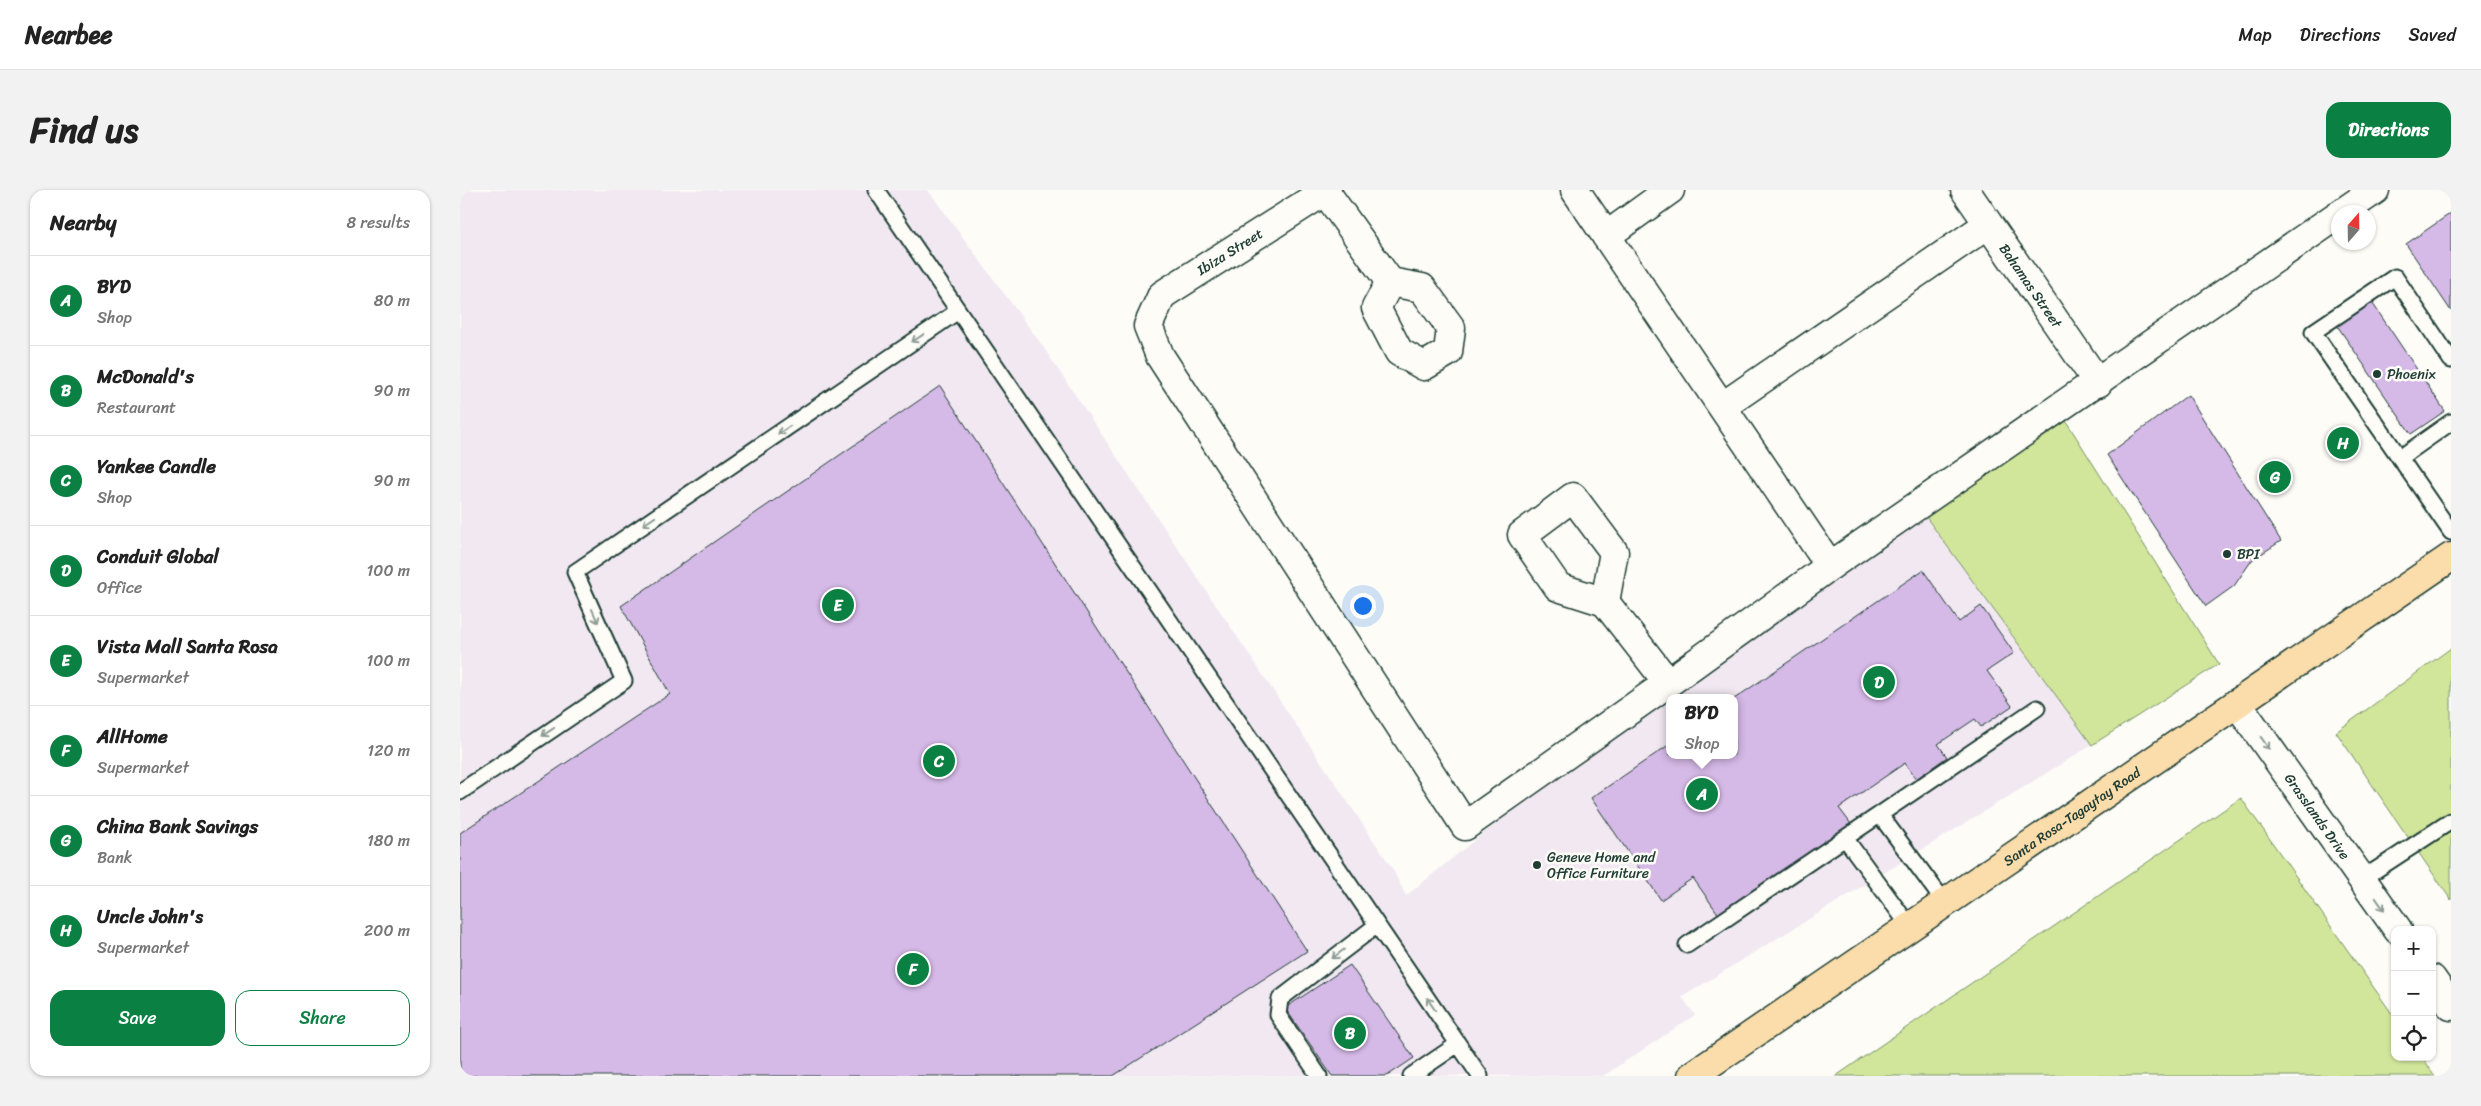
<!DOCTYPE html>
<meta charset="utf-8">
<style>
:root{--surface:#fff;--page:#f2f2f2;--text:#222;--muted:#767676;--line:#e0e0e0;--accent:#0b8043}
body{margin:0;font-family:Sriracha,sans-serif;background:var(--page);color:var(--text)}
.controls{position:absolute;right:15px;bottom:15px;display:grid;overflow:hidden;border-radius:10px;box-shadow:0 1px 4px #0004}
.controls button{width:45px;height:45px;display:grid;place-items:center;padding:0;border:0;border-bottom:1px solid var(--line);background:var(--surface);color:var(--text);font:25px sans-serif}
.compass{position:absolute;left:1871px;top:15px;width:45px;height:45px;border-radius:50%;background:var(--surface);box-shadow:0 1px 4px #0004;rotate:20deg}
.you{position:absolute;left:902px;top:415px;width:18px;height:18px;margin:-12px;border:4px solid #fff;border-radius:50%;background:#1a73e8;box-shadow:0 0 0 8px #1a73e833}
.badge{display:grid;place-items:center;width:32px;height:32px;border-radius:50%;background:var(--accent);color:#fff;font-size:16px;font-weight:700}
.pin{position:absolute;translate:-50% -50%;border:2px solid #fff;box-shadow:0 1px 5px #0006}
.popup{position:absolute;left:1206px;top:504px;width:72px;height:65px;box-sizing:border-box;display:grid;place-content:center;border-radius:10px;background:var(--surface);filter:drop-shadow(0 1px 4px #0005);font-size:16px;white-space:nowrap;color:var(--muted)}
.popup b{font-size:19px;color:var(--text)}
.popup::after{content:'';position:absolute;left:50%;top:100%;margin-left:-10px;border:10px solid transparent;border-top-color:var(--surface)}
.list{margin:0;padding:0;list-style:none}
h2{display:flex;justify-content:space-between;align-items:center;height:65px;margin:0;padding:0 20px;font-size:21px}
h2 small{font-size:16px;font-weight:400;color:var(--muted)}
.list li{display:grid;grid-template-columns:32px 1fr auto;gap:15px;align-items:center;box-sizing:border-box;height:90px;padding:0 20px;border-top:1px solid var(--line)}
.list b{display:block;font-size:19px;white-space:nowrap}
.list p{margin:0;font-size:16px;white-space:nowrap;color:var(--muted)}
.list em{font-size:16px;font-style:normal;color:var(--muted)}
.actions{display:flex;gap:10px;padding:15px 20px}
.actions a{flex:1;padding:11px 0;border:1px solid var(--accent);border-radius:15px;text-align:center;font-size:18px;color:var(--accent)}
.actions .main{background:var(--accent);color:#fff}
.icon{flex:none;width:28px;height:28px;fill:none;stroke:currentColor;stroke-width:2;stroke-linecap:round;stroke-linejoin:round}
.map{position:relative;flex:none;width:1991px;height:886px;overflow:hidden;border-radius:15px}
header{display:flex;align-items:center;gap:30px;box-sizing:border-box;height:70px;padding:0 25px;background:var(--surface);border-bottom:1px solid var(--line)}
header strong{font-size:24px}
nav{display:flex;gap:28px;margin-inline-start:auto;font-size:18px}
.intro{display:flex;align-items:center;justify-content:space-between;box-sizing:border-box;height:120px;padding:0 30px}
h1{margin:0;font-size:35px}
.button{padding:12px 22px;border-radius:15px;background:var(--accent);color:#fff;font-size:18px;font-weight:700}
main{display:flex;gap:30px;padding:0 30px}
aside{flex:1;background:var(--surface);border-radius:15px;box-shadow:0 1px 4px #0004}
.map>svg:first-child{display:block}
</style>
<header>
<strong>Nearbee</strong>
<nav><a>Map</a><a>Directions</a><a>Saved</a></nav>
</header>
<div class="intro"><h1>Find us</h1><a class="button">Directions</a></div>
<main>
<aside>
<h2>Nearby<small>8 results</small></h2>
<ul class="list">
<li><span class="badge">A</span><div><b>BYD</b><p>Shop</p></div><em>80 m</em></li>
<li><span class="badge">B</span><div><b>McDonald's</b><p>Restaurant</p></div><em>90 m</em></li>
<li><span class="badge">C</span><div><b>Yankee Candle</b><p>Shop</p></div><em>90 m</em></li>
<li><span class="badge">D</span><div><b>Conduit Global</b><p>Office</p></div><em>100 m</em></li>
<li><span class="badge">E</span><div><b>Vista Mall Santa Rosa</b><p>Supermarket</p></div><em>100 m</em></li>
<li><span class="badge">F</span><div><b>AllHome</b><p>Supermarket</p></div><em>120 m</em></li>
<li><span class="badge">G</span><div><b>China Bank Savings</b><p>Bank</p></div><em>180 m</em></li>
<li><span class="badge">H</span><div><b>Uncle John's</b><p>Supermarket</p></div><em>200 m</em></li>
</ul>
<div class="actions"><a class="main">Save</a><a>Share</a></div>
</aside>
<div class="map">
<svg width="1991" height="886" viewBox="0 0 1991 886">
<rect width="100%" height="100%" fill="#fdfcf7"/>
<filter id="ink" filterUnits="userSpaceOnUse"><feTurbulence type="fractalNoise" baseFrequency=".02" numOctaves="2"/><feDisplacementMap in="SourceGraphic" scale="10" xChannelSelector="R" yChannelSelector="G"/><feConvolveMatrix kernelMatrix="1 2 1 2 8 2 1 2 1" color-interpolation-filters="sRGB"/></filter>
<g filter="url(#ink)">
<path fill="#f1e8f2" fill-rule="evenodd" d="M0 0H468L579 151 932 678 946 706 1075 601 1466 327 1632 555 1222 807 1235 825 1143 886H0ZM1210 508H1274V565H1210Z"/>
<path fill="#d1e69b" stroke="#789268" d="M1606 231 1759 474 1632 555 1466 327Z
M1991 458V710L1876 542Z
M1781 608 1935 828V867H1962L1975 886H1376Z"/>
<path fill="#d5b9e7" stroke="#1f3d34" d="M1991 23V121L1946 54Z
M1911 111 1985 221 1951 244 1876 134Z
M480 196 847 761 653 886H0V643L210 504 161 416Z
M1728 205 1821 351 1792 370 1774 396 1746 416 1647 265Z
M1463 380 1499 432 1521 416 1554 463 1527 481 1552 516 1521 537 1515 529 1478 554 1487 567 1456 589 1445 573 1379 618 1391 634 1259 725 1233 688 1201 710 1131 608 1210 554V565H1274V509Z
M890 775 954 868 927 886H872L825 818Z"/>
<g fill="none" stroke-linecap="round" stroke-linejoin="round">
<defs>
<path id="service" d="M416 0 1020 886
M1991 170 1935 87 1853 142 1991 342
M1940 268 1991 232
M0 602 164 491 115 382 498 121
M1420 625 1485 713
M1385 648 1450 737
M1902 689 1991 631
M1227 755 1577 518
M859 886 818 825 820 809 917 735
M951 886 998 854"/>
<g id="minor">
<path d="M867 0 702 105 688 136 700 166 1005 636 1208 493 1370 376 1878 25"/>
<path d="M1115 0 1370 376"/>
<path id="s1" d="M1505 0 1638 193"/>
<path d="M865 1 930 92"/>
<path d="M1883 22 1915 0"/>
<path d="M1146 46 1210 0"/>
<path d="M930 92 962 98 991 138 988 162 964 176 939 162 916 118Z"/>
<path d="M1263 216 1527 35"/>
<path d="M1113 307 1154 362 1145 412 1098 397 1062 345Z"/>
<path d="M1145 412 1208 493"/>
<path id="s2" d="M1777 513 1938 740"/>
<path d="M1972 789 1991 816"/>
</g>
<g id="primary">
<path id="s3" d="M1232 886 1991 367"/>
</g>
</defs>
<use href="#service" stroke="#1f3d34" stroke-width="19"/>
<use href="#minor" stroke="#1f3d34" stroke-width="31"/>
<use href="#primary" stroke="#1f3d34" stroke-width="31"/>
<use href="#service" stroke="#fdfcf7" stroke-width="15"/>
<use href="#minor" stroke="#fdfcf7" stroke-width="28"/>
<use href="#primary" stroke="#fbddab" stroke-width="28"/>
</g>
<defs><path id="oneway-shaft" d="M-6 0H5M1.5-3L5.5 0L1.5 3" fill="none" stroke-width="1.6" stroke-linecap="round" stroke-linejoin="round" transform="scale(1.25)"/></defs>
<g stroke="#8e9c96">
<use href="#oneway-shaft" transform="translate(458 148) rotate(146)"/>
<use href="#oneway-shaft" transform="translate(324 240) rotate(146)"/>
<use href="#oneway-shaft" transform="translate(189 331) rotate(146)"/>
<use href="#oneway-shaft" transform="translate(135 426) rotate(66)"/>
<use href="#oneway-shaft" transform="translate(88 542) rotate(146)"/>
<use href="#oneway-shaft" transform="translate(1805 553) rotate(55)"/>
<use href="#oneway-shaft" transform="translate(1920 714) rotate(55)"/>
<use href="#oneway-shaft" transform="translate(878 764) rotate(143)"/>
<use href="#oneway-shaft" transform="translate(971 814) rotate(-124)"/>
</g>
</g>
<g fill="#1f3d34" stroke="#fdfcf7" stroke-width="2">
<circle cx="1917" cy="184" r="5"/>
<circle cx="1767" cy="364" r="5"/>
<circle cx="1077" cy="675" r="5"/>
</g>
<g text-anchor="middle" dominant-baseline="central" stroke-width="5" stroke-linejoin="round" paint-order="stroke">
<g font-size="14" fill="#1f3d34" stroke="#fdfcf7">
<text transform="translate(770 62) rotate(-32)">Ibiza Street</text>
<text stroke="none"><textPath href="#s1" startOffset="116">Bahamas Street</textPath></text>
<text stroke="none"><textPath href="#s3" startOffset="460">Santa Rosa-Tagaytay Road</textPath></text>
<text stroke="none"><textPath href="#s2" startOffset="139">Grasslands Drive</textPath></text>
</g>
<g font-size="14" fill="#1f3d34" stroke="#fdfcf7" text-anchor="start">
<text x="1927" y="184">Phoenix</text>
<text x="1777" y="364">BPI</text>
<text x="1087" y="667">Geneve Home and<tspan x="1087" dy="16">Office Furniture</tspan></text>
</g>
</g>
</svg>
<div class="controls">
<button>+</button>
<button>−</button>
<button><svg class="icon" aria-label="locate" viewBox="0 0 24 24"><circle cx="12" cy="12" r="6"/><path d="M12 2v4M12 18v4M2 12h4M18 12h4"/></svg></button>
</div>
<svg class="compass" viewBox="-18 -18 36 36"><path d="M0-13l5 13h-10z" fill="#e53935"/><path d="M0 13l5-13h-10z" fill="#767676"/></svg>
<div class="you"></div>
<div class="pin badge" style="left:1242px;top:604px">A</div>
<div class="popup"><b>BYD</b>Shop</div>
<div class="pin badge" style="left:890px;top:843px">B</div>
<div class="pin badge" style="left:479px;top:571px">C</div>
<div class="pin badge" style="left:1419px;top:492px">D</div>
<div class="pin badge" style="left:378px;top:415px">E</div>
<div class="pin badge" style="left:453px;top:779px">F</div>
<div class="pin badge" style="left:1815px;top:287px">G</div>
<div class="pin badge" style="left:1883px;top:253px">H</div>
</div>
</main>
